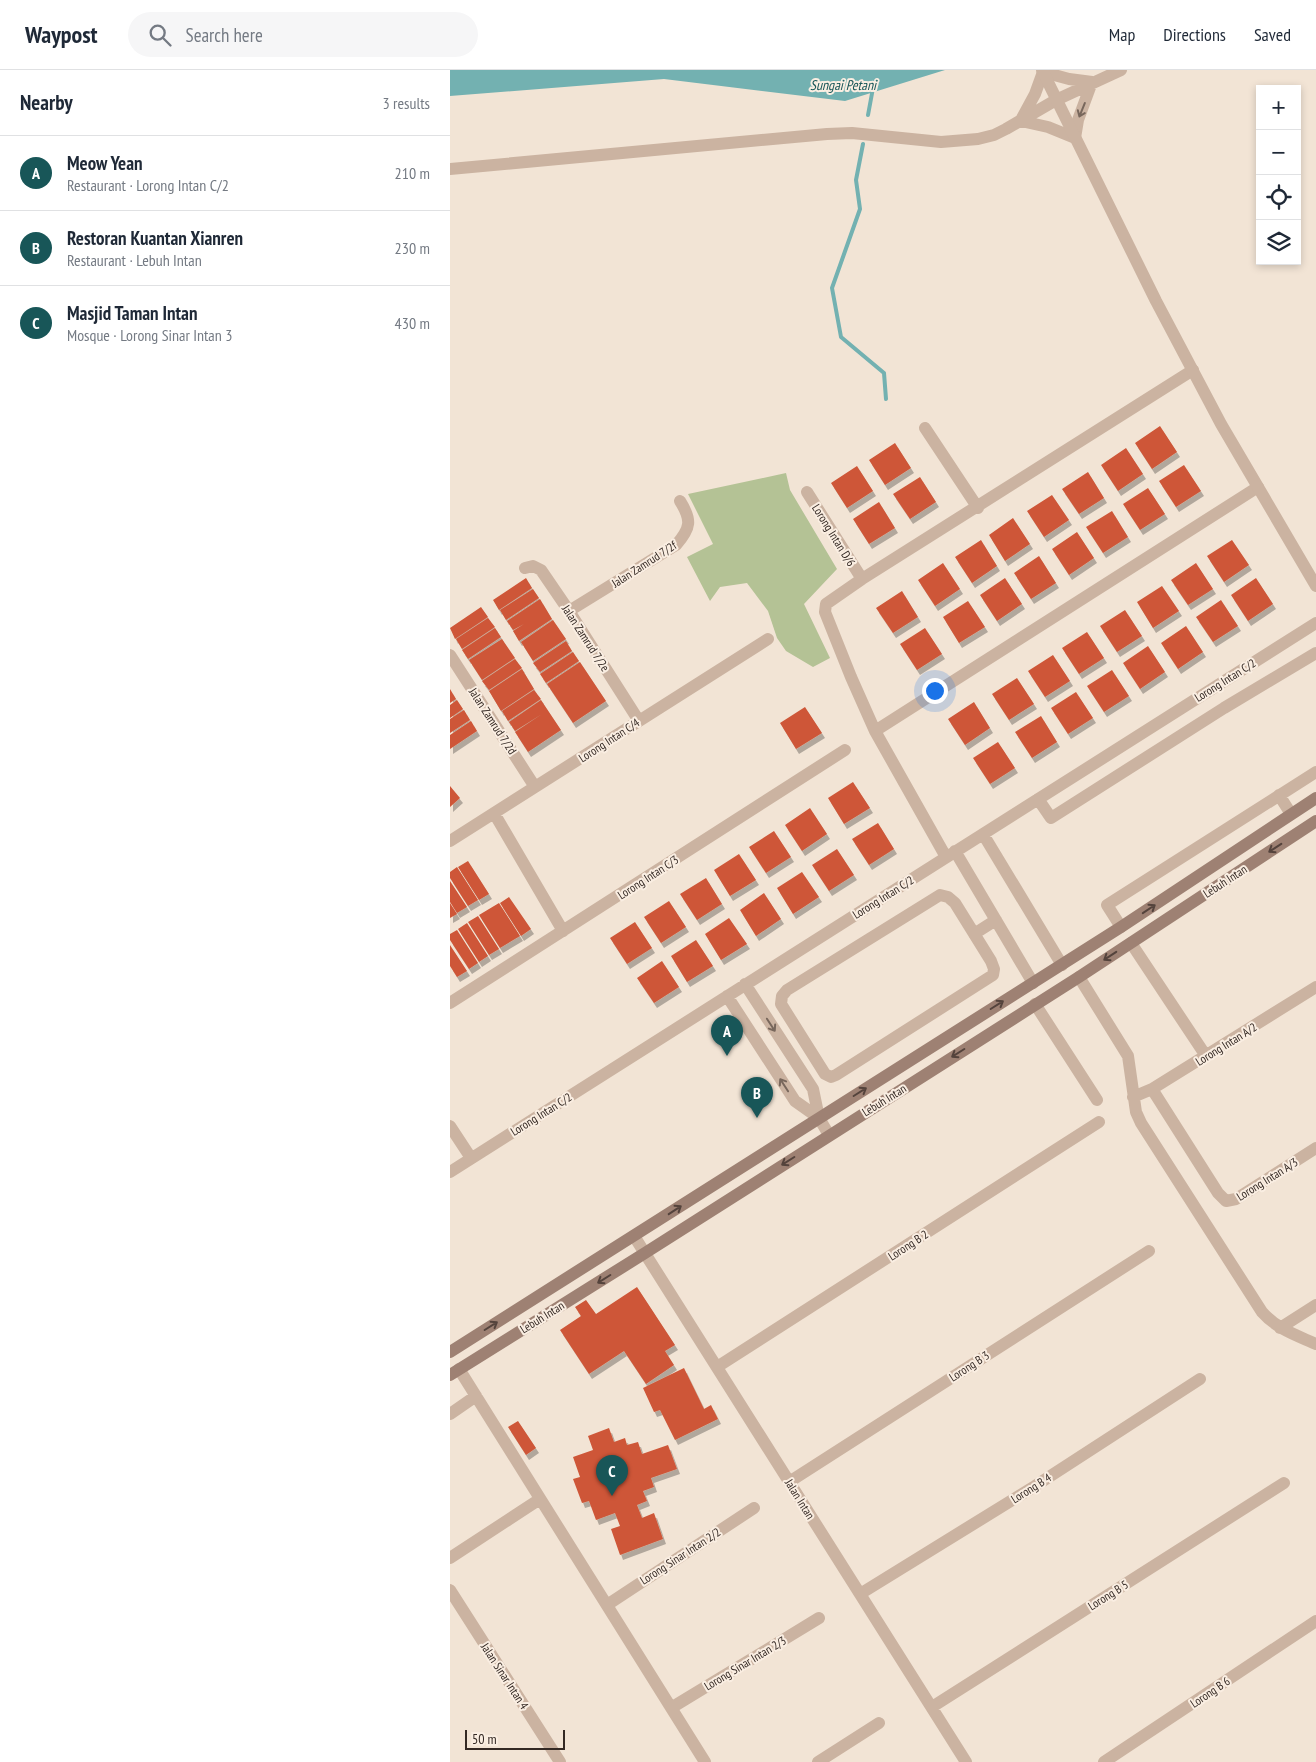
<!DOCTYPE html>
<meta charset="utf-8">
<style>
:root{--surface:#fff;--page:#f6f6f7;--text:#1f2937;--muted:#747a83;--line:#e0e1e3;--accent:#185658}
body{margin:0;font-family:"PT Sans Narrow",sans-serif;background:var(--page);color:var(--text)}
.controls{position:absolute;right:15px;top:15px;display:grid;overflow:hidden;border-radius:0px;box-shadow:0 2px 8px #0003}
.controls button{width:45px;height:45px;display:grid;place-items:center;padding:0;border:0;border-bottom:1px solid var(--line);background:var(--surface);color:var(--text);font:25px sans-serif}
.scale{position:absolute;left:15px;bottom:12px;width:100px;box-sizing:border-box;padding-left:5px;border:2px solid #342924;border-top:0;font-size:14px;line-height:18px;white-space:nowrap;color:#342924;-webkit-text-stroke:4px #faeee2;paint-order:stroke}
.you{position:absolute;left:484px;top:620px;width:18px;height:18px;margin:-12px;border:4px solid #fff;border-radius:50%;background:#1a73e8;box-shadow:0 0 0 8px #1a73e833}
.badge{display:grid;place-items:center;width:32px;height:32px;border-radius:50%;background:var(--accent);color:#fff;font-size:16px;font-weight:700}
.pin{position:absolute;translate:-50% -41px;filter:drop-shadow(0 1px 2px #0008)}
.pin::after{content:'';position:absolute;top:26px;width:18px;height:15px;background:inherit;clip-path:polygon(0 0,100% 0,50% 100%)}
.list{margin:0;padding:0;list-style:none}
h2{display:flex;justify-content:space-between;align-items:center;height:65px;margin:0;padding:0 20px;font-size:21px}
h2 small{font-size:16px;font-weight:400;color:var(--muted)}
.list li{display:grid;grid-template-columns:32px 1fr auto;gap:15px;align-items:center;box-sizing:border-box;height:75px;padding:0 20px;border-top:1px solid var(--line)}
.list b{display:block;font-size:19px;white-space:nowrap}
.list p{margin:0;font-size:16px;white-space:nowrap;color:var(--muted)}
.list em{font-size:16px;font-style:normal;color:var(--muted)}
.icon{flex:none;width:28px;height:28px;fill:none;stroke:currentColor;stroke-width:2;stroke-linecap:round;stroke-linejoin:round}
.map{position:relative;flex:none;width:866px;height:1692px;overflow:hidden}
header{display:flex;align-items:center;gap:30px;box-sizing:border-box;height:70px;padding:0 25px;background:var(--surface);border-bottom:1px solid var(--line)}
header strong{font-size:24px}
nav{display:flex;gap:28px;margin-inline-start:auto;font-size:18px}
.search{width:350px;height:45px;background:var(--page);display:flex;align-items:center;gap:12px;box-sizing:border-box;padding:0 18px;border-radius:28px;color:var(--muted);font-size:19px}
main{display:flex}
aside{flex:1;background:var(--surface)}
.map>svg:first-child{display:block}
</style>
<header>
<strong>Waypost</strong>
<div class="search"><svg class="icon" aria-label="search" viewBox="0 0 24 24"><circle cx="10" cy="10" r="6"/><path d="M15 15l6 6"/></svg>Search here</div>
<nav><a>Map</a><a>Directions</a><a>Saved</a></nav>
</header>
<main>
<aside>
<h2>Nearby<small>3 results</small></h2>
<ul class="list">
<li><span class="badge">A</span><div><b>Meow Yean</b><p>Restaurant · Lorong Intan C/2</p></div><em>210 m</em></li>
<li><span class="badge">B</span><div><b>Restoran Kuantan Xianren</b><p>Restaurant · Lebuh Intan</p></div><em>230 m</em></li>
<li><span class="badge">C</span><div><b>Masjid Taman Intan</b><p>Mosque · Lorong Sinar Intan 3</p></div><em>430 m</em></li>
</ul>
</aside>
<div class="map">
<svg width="866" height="1692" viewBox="0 0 866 1692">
<defs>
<filter id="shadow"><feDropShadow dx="3" dy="5" stdDeviation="0" flood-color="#0004"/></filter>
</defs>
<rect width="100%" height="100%" fill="#f2e4d5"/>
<path fill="#b4c295" d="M336 403 340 420 387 499 354 534 380 588 363 597 336 581 327 568 318 541 297 513 270 517 260 531 237 487 263 474 238 424Z"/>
<path fill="#73b1b1" d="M0 0H495L395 31 214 9 0 26Z"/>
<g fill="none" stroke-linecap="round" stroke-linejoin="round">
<path stroke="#73b1b1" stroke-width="4" d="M418 45 423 18
M413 74 406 110 410 139 382 218 391 267 434 303 436 329"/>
</g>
<path fill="#ce5637" filter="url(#shadow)" d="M710 356 727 382 702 399 685 373Z
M445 373 461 398 435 415 419 390Z
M676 378 693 404 668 421 651 395Z
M734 395 751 421 726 437 709 411Z
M407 396 423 421 397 438 381 413Z
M638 402 654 428 629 444 612 419Z
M470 407 486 432 460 449 443 424Z
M698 418 715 444 690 460 673 434Z
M602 425 619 450 594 467 577 441Z
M429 432 445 458 419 474 403 449Z
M662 441 678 467 653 483 636 457Z
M563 448 580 474 555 491 539 465Z
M627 462 644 488 619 505 602 479Z
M531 470 547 496 522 513 505 487Z
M782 470 799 495 774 512 757 486Z
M589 486 606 513 581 529 564 503Z
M493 493 510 519 485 536 468 510Z
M746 493 763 519 738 535 721 510Z
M76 508 82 518 49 540 43 530Z
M555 508 572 534 547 551 530 525Z
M806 508 823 534 798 551 781 525Z
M712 516 729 541 703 558 687 532Z
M83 519 89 528 56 550 50 540Z
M452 521 468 547 443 563 426 538Z
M90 529 102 549 69 571 63 561 74 554 63 560 57 551Z
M771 530 788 556 763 572 746 547Z
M518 531 535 557 509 573 493 547Z
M31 537 38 547 5 569 0 558Z
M675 540 692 566 667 582 650 556Z
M38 548 45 557 12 579 6 569Z
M103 550 116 569 83 591 71 572Z
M736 556 753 582 728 599 711 573Z
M45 558 51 567 18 589 12 580Z
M475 558 492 584 467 600 450 574Z
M637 562 654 588 629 604 612 578Z
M52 569 65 588 32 610 19 590Z
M116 571 122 581 90 602 83 593Z
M698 576 715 602 690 619 673 593Z
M123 582 129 591 96 613 90 604Z
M603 585 620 611 595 627 578 601Z
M65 589 72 598 39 620 32 611Z
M130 592 156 631 123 653 97 614Z
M72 599 84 619 51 641 39 621Z
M662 600 679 626 654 642 637 616Z
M567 608 584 634 559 650 542 624Z
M0 619 6 629 0 633Z
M84 620 91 629 58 651 52 641Z
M626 622 643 648 618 664 601 638Z
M7 630 13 639 0 648V635Z
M91 630 111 660 78 682 65 662 92 644 65 661 59 652Z
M524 632 540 658 515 675 498 649Z
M355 637 372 663 346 679 330 653Z
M14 640 20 650 0 663V649Z
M591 646 607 672 582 688 565 662Z
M21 651 27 661 0 679V665Z
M548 672 565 698 540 714 523 688Z
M403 712 420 738 394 754 378 728Z
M0 716 10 728 0 737Z
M360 738 377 764 352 781 335 755Z
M428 753 444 779 419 795 402 769Z
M324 761 341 787 316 803 299 777Z
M387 779 404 805 379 821 362 795Z
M289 784 306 810 280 826 264 800Z
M18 791 39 824 29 830 8 797Z
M7 797 28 830 18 836 0 808V802Z
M352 802 369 827 343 844 327 818Z
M256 808 272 834 247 850 230 824Z
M0 811 17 837 7 843 0 832Z
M314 823 331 849 306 866 290 840Z
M59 827 81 859 71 866 50 833Z
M219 831 236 857 211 873 194 847Z
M0 833 7 844 0 848Z
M49 833 70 866 50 878 29 845Z
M28 846 49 879 39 885 18 852Z
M279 848 297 874 271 890 255 864Z
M185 852 202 878 177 894 160 868Z
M17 853 38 886 29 892 8 859Z
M7 860 28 893 19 899 0 870V864Z
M246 870 263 896 237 912 221 886Z
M0 875 17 901 7 907 0 896Z
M212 891 229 917 204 933 187 908Z
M187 1217 225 1275 215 1281 224 1295 196 1314 174 1281 139 1304 110 1260 131 1246 125 1237 136 1230 146 1244Z
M234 1298 254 1339 261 1335 268 1349 225 1370 210 1340 204 1342 193 1318Z
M68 1351 86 1378 76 1385 58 1357Z
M159 1358 164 1372 175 1368 177 1375 188 1372 192 1384 218 1375 227 1399 201 1408 204 1417 193 1421 197 1431 187 1435 192 1448 204 1443 213 1469 170 1485 161 1459 170 1456 165 1443 146 1450 139 1431 132 1433 123 1409 130 1407 123 1387 143 1380 138 1366Z"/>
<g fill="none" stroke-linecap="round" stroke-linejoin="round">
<path stroke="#cbb3a1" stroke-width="12" d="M572 48 585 24 593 2 619 9 642 12
M571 51 598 57 625 68 628 50 642 12
M0 99 377 64 402 63 491 72 528 69 544 65 556 59 606 30 671 0
M475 358 528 438
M357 422 412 509
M75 498 83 496 91 500 119 541 189 651
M119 541 226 475C241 458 242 450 230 431
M0 585 85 717
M425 661 808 417
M829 725 841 744
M588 729 601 748 774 638 866 583
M44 743 113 861
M533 764 612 895
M0 771 318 569
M505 781 583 913
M496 787 425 661 401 607 375 542 376 534 412 509 743 300
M490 825 498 827 505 833 541 891 544 899 543 905 386 1005 381 1007 375 1004 331 934 332 926 337 920Z
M671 857 657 835 866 702
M524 864 546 850
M681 873 756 986
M629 907 678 986 686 1042 691 1053 812 1242C827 1259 846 1265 866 1274
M295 914 363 1019 369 1048
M277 926 345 1031 369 1048 379 1065
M0 933 395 680
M585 934 647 1030
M702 1019 768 1123 776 1131 786 1129 866 1078
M683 1027 702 1019 866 917
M0 1056 21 1088
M0 1102 866 553
M184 1166 516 1692
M830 1258 866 1235
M267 1297 649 1052
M9 1299 255 1692
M0 1344 26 1326
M339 1412 699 1181
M0 1488 90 1429
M0 1520 110 1692
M410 1524 585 1416 750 1309
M157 1535 304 1438
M482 1637 834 1413
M221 1638 369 1548
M368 1692 429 1653
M654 1692 866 1551"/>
<path stroke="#cbb3a1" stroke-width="12" d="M592 0 706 231 771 354 866 516"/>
<path stroke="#9e8173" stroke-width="12" d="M0 1282 671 857 866 728
M0 1305 195 1183 629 907 866 751"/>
</g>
<defs><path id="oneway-shaft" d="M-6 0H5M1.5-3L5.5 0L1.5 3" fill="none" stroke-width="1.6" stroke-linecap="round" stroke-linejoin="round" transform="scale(1.25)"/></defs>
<g stroke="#78675c">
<use href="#oneway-shaft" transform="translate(632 40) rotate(112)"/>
<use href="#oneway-shaft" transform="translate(321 955) rotate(57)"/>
<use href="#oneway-shaft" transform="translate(334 1015) rotate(-123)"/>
</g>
<g stroke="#54433c">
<use href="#oneway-shaft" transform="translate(825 778) rotate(147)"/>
<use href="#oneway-shaft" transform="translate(699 839) rotate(-34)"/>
<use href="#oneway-shaft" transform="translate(660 886) rotate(147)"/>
<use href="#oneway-shaft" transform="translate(547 935) rotate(-32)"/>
<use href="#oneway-shaft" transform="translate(508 983) rotate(148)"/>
<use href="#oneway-shaft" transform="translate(410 1022) rotate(-32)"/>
<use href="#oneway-shaft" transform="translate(338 1091) rotate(148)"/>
<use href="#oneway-shaft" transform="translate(225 1140) rotate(-33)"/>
<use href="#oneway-shaft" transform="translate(154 1209) rotate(148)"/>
<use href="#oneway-shaft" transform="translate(41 1256) rotate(-32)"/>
</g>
<g text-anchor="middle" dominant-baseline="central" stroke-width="4" stroke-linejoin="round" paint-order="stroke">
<g font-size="12" fill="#342924" stroke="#faeee2">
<text transform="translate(384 465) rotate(58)">Lorong Intan D/6</text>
<text transform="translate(194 494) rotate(-33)">Jalan Zamrud 7/2f</text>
<text transform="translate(136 568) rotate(57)">Jalan Zamrud 7/2e</text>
<text transform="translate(775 610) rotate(-32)">Lorong Intan C/2</text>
<text transform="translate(43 651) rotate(57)">Jalan Zamrud 7/2d</text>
<text transform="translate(159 670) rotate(-33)">Lorong Intan C/4</text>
<text transform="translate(198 807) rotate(-33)">Lorong Intan C/3</text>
<text transform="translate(775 811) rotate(-33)">Lebuh Intan</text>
<text transform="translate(433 827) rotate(-32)">Lorong Intan C/2</text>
<text transform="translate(776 974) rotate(-32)">Lorong Intan A/2</text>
<text transform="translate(434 1030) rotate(-32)">Lebuh Intan</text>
<text transform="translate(91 1044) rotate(-32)">Lorong Intan C/2</text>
<text transform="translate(817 1109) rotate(-32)">Lorong Intan A/3</text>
<text transform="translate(458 1175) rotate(-33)">Lorong B 2</text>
<text transform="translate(92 1247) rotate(-32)">Lebuh Intan</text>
<text transform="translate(519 1296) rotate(-33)">Lorong B 3</text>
<text transform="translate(581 1418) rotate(-32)">Lorong B 4</text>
<text transform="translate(350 1429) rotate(58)">Jalan Intan</text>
<text transform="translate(230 1486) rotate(-33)">Lorong Sinar Intan 2/2</text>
<text transform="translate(658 1525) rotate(-32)">Lorong B 5</text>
<text transform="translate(295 1593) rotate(-31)">Lorong Sinar Intan 2/3</text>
<text transform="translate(55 1606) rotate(57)">Jalan Sinar Intan 4</text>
<text transform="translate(760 1622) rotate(-34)">Lorong B 6</text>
</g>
<g font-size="14" font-style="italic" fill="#185658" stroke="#faeee2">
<text x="393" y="15">Sungai Petani</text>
</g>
</g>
</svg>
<div class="controls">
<button>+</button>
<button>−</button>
<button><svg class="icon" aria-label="locate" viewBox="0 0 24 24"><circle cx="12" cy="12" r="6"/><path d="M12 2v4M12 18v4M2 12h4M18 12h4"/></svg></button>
<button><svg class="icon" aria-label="layers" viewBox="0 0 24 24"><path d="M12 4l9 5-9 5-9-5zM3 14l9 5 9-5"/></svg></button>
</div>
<div class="scale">50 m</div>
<div class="you"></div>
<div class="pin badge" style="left:277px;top:986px">A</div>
<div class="pin badge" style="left:307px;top:1048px">B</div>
<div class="pin badge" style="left:162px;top:1426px">C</div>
</div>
</main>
